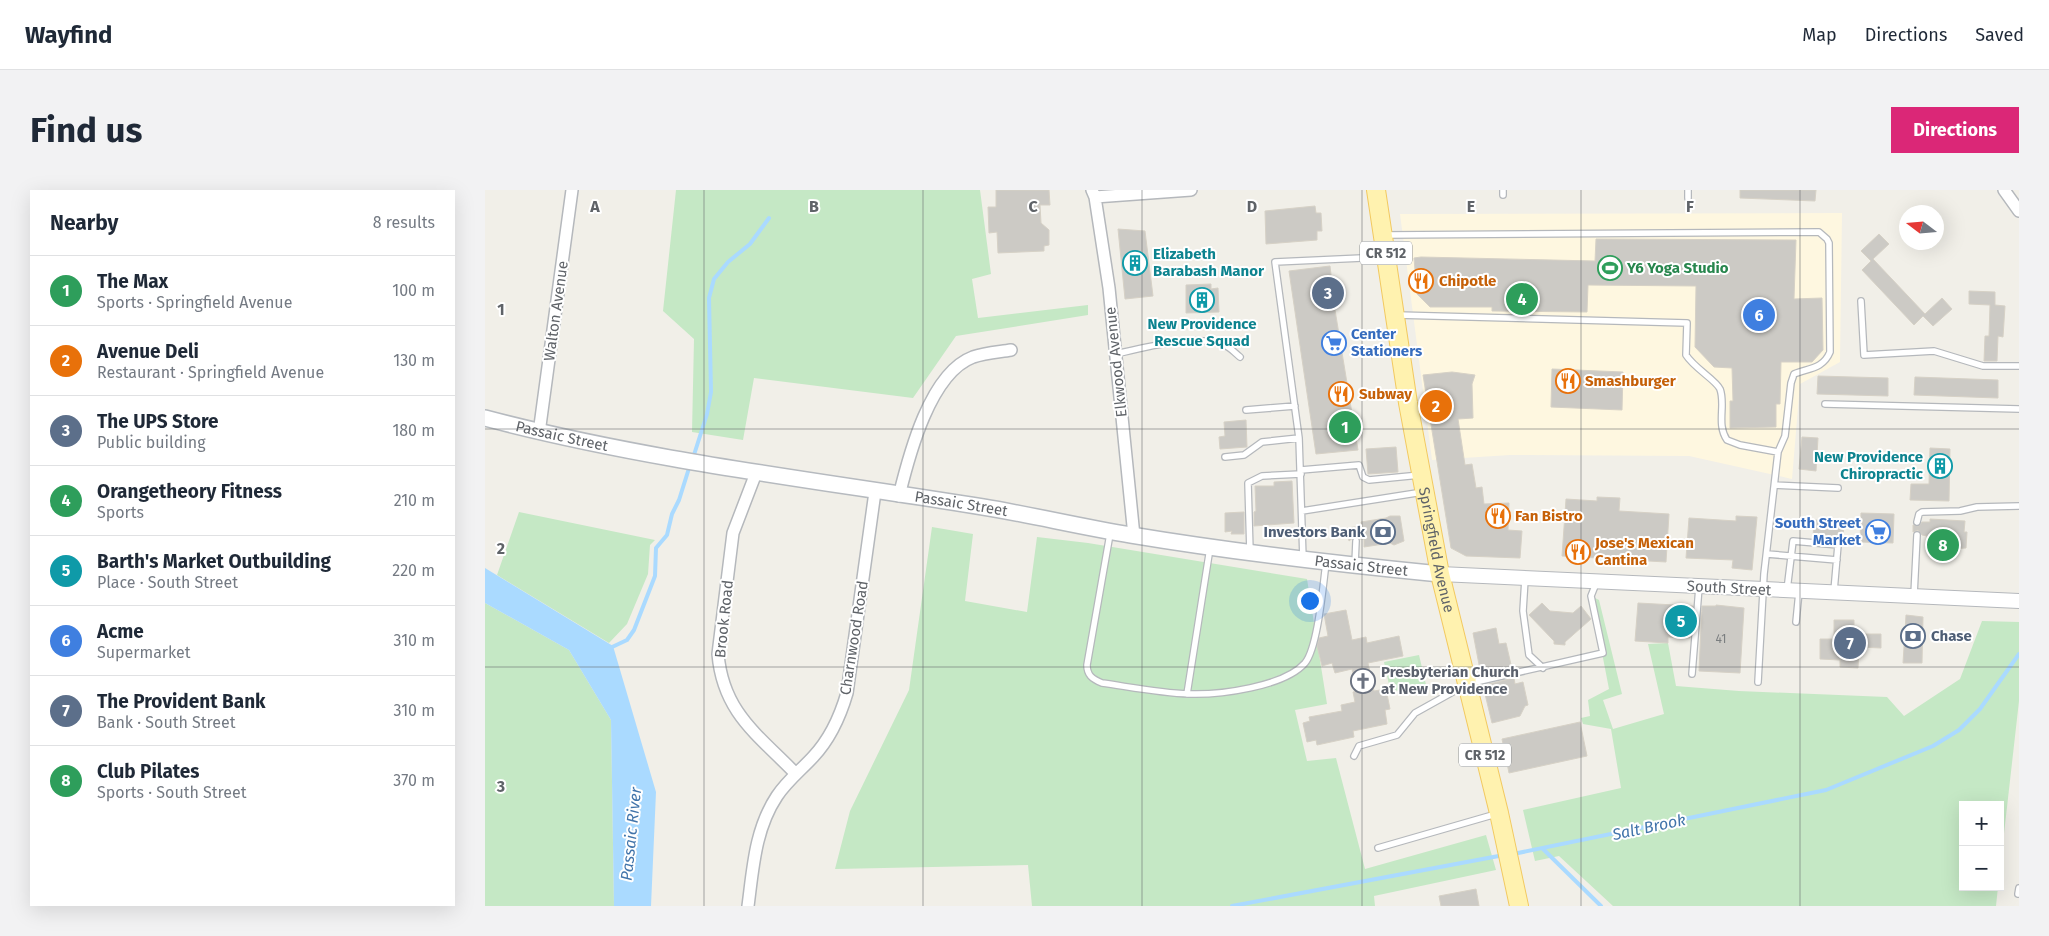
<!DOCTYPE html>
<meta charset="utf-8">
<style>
:root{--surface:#fff;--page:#f2f2f3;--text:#1f2937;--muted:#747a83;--line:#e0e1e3;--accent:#db2777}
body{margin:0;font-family:"Fira Sans",sans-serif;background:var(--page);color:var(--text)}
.controls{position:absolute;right:15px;bottom:15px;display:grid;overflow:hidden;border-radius:0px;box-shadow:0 5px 20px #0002}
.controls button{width:45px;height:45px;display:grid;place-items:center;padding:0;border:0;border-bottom:1px solid var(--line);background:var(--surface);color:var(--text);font:25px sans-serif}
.compass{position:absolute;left:1414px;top:15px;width:45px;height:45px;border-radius:50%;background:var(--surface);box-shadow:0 5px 20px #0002;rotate:286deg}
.you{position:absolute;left:824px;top:410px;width:18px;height:18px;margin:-12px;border:4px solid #fff;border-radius:50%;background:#1a73e8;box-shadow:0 0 0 8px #1a73e833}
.badge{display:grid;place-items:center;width:32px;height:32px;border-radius:50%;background:var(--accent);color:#fff;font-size:16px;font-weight:700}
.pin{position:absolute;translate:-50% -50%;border:2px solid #fff;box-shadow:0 1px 5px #0006}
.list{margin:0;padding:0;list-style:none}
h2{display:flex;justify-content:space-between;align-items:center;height:65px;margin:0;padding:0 20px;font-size:21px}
h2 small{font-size:16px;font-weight:400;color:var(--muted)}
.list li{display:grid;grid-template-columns:32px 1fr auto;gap:15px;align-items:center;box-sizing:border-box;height:70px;padding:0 20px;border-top:1px solid var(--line)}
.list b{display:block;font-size:19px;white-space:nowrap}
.list p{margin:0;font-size:16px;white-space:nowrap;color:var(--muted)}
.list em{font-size:16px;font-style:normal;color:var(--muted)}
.map{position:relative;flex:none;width:1534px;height:716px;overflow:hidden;border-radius:0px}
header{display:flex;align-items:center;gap:30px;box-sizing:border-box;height:70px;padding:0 25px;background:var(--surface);border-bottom:1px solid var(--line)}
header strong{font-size:24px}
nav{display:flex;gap:28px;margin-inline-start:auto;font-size:18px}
.intro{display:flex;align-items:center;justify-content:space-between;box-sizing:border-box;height:120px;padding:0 30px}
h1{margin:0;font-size:35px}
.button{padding:12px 22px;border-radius:0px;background:var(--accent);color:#fff;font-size:18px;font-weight:700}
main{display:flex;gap:30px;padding:0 30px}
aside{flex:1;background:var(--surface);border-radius:0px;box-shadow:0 5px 20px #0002}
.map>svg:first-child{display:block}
</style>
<header>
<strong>Wayfind</strong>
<nav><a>Map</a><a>Directions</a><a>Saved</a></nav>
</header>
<div class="intro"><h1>Find us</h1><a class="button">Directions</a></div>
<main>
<aside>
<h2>Nearby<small>8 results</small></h2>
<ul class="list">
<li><span class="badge" style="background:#2e9e5b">1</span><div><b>The Max</b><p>Sports · Springfield Avenue</p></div><em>100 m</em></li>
<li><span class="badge" style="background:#e8710a">2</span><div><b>Avenue Deli</b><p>Restaurant · Springfield Avenue</p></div><em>130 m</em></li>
<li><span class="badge" style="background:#5c6f8a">3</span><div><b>The UPS Store</b><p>Public building</p></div><em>180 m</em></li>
<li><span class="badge" style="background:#2e9e5b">4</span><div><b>Orangetheory Fitness</b><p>Sports</p></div><em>210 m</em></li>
<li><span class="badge" style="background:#0f9aa8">5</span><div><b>Barth's Market Outbuilding</b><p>Place · South Street</p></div><em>220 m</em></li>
<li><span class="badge" style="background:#3f7fe0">6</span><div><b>Acme</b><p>Supermarket</p></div><em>310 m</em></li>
<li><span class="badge" style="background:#5c6f8a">7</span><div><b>The Provident Bank</b><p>Bank · South Street</p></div><em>310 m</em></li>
<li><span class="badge" style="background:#2e9e5b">8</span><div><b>Club Pilates</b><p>Sports · South Street</p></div><em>370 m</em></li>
</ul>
</aside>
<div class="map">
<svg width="1534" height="716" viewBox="0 0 1534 716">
<rect width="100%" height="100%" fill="#f1efe8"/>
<path fill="#fef7e0" d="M1357 23 1355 172 1315 194 1307 289 1204 266 1025 265 947 270 915 24Z"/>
<path fill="#c5e8c5" d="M191 0H495L506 84 487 89 493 128 603 115V125L471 146 428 208 269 188 258 250 207 242 209 149 178 121Z
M34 322 170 350 165 355 163 384 142 434 124 453 12 385Z
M447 337 488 344 480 411 542 422 552 347 603 353 822 389 842 514 810 520 822 571 851 568 880 679 1001 645 1011 680 889 706 890 716H547L543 675 350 679 365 621 424 500Z
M1106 406 1114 410 1137 504 1118 510 1128 539 1179 524 1163 454 1183 453 1191 496 1254 501 1402 507 1419 526 1475 489 1497 431 1534 432V511L1515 679V615H1478V697H1513L1511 716H1128L1074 666 1050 671 1038 620 1136 598 1126 539 1098 534 1096 528 1105 526 1103 510 1124 499Z
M0 413 84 460 126 530 129 716H0Z
M934 465 942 499C929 503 919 503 905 499L899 472Z"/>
<path fill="#aadaff" d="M0 378 128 456 171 602 166 716H129L126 530 84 460 0 413Z"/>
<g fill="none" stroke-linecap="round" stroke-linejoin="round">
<path stroke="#aadaff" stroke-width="4" d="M208 268 222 224 226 202 224 108 229 89 243 72 265 54 284 28
M125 458 142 450 149 440 170 386 171 358 182 345 187 324 194 310 205 275
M1058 659 1116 716
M1028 664 1341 600 1448 556 1474 540 1495 519 1534 464
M747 716 1019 665"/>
</g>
<path fill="#cccac5" stroke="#d6d1c6" d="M511 0H564L565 15H555L556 33 564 40V55L559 56V61L513 63 512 42 504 43 503 17H511Z
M1255 0H1331L1330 11 1255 8Z
M830 16 831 23H836L837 41H832V50L781 54 780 21Z
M633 39 660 41 668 106 640 109Z
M1394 44 1404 54 1388 69 1440 124 1457 108 1467 119 1448 136 1438 126 1429 135 1377 80 1386 71 1376 61Z
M1111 49 1311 50 1309 109 1337 108 1338 160 1327 172H1296L1295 214H1291V237L1245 238V211H1248L1247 178 1229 177 1210 157 1211 96 1103 95 1102 122 1007 121V117H945L932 104 929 68 936 67 1110 71Z
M845 76 850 120 873 260 831 264 804 81Z
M726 94V99L733 98 734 122 701 123V95Z
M1484 101 1510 102V115L1520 116 1518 147 1513 146 1512 171H1499L1500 146H1504L1505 115 1484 114Z
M1067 179 1138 182 1137 220 1066 217Z
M967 182 990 185 987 194 988 228 973 229 980 275 987 274 991 298 997 297 999 314 1024 313 1023 340 1037 341 1035 368 981 366 966 358 938 185Z
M1333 186 1403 188V206L1332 204Z
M1430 187 1513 190V208L1429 205Z
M761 230 762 257 735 259 734 247 740 246 739 232Z
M1317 247 1333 248 1331 281 1314 279Z
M911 257 913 282 883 284 881 259Z
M1445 258 1465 259 1464 311 1425 310 1426 294H1444Z
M807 291 809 333 769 336V322L771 321 770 296H789V292Z
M1112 307 1135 308 1134 321 1184 324 1181 372 1077 366 1081 309 1112 311Z
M759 322V344H746L747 341 740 342V323Z
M1376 323 1409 324 1408 353 1375 352Z
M905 326H915L919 351 909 355 905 353 879 357V349H875L873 347H869L864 351 862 338 877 336 876 332 901 328Z
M1251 326 1272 327 1267 380 1247 378 1248 370 1201 368 1204 328 1251 331Z
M1445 329 1480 331 1479 342H1482L1481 358 1464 359 1463 363 1456 364 1442 358V346L1437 345 1433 340 1428 342V335L1434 336 1437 332H1445Z
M1329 330 1359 331 1358 350 1328 348Z
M1057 413 1065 421 1088 423 1096 416 1106 429 1080 452V455L1069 454V451L1044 425Z
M1153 413 1208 416 1205 448 1183 447V453L1150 451Z
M1231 415 1259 418 1255 483 1214 481 1217 416H1231Z
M861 420 867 450 881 447 882 453 914 446 918 466 883 473 889 501 901 499 905 519 900 520 902 534 868 541 869 547 832 555 831 550 822 552 818 533 825 531 824 527 857 521 856 515 870 512 868 502 872 501 867 479 850 483 847 473 837 476 832 456 834 448 843 446 839 424Z
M1421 425 1438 427 1437 473H1418Z
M1349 430H1369V438L1375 439V444H1396V458L1374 457 1373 478 1355 477V470L1335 469V449H1349Z
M1011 438 1014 454 1021 453 1027 479 996 485 988 443Z
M1029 488 1030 494 1038 492 1043 515 1040 516 1035 526 1007 533 1000 504 1006 502 1004 494Z
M1095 532 1102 566 1024 583 1017 549Z
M991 699 994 716H956L954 706Z"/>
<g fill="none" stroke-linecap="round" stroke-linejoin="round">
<defs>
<path id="service" d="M1018 5V0
M1203 8V0
M901 45 1334 42 1342 49 1344 53 1345 162C1338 179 1324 178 1309 184L1306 193 1300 246 1293 262
M1376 111 1379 165 1449 161 1498 176H1534
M912 125 1202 133 1201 165C1209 178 1231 190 1235 199 1241 215 1231 234 1242 250L1255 255 1293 262 1279 384 1273 492
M631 164C661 157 709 144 739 155 745 157 750 163 755 167
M1340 214 1534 219
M761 220 810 216
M740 267 759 265 777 252 814 248
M816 280 874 275 878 287 884 290 935 285
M1290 295 1353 298
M817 321 938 302
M1432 332 1434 324 1437 322 1475 321 1492 317 1534 316
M625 344 602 475C602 485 607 489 617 493 645 497 675 503 704 504 734 505 799 497 820 473 833 457 838 395 841 373
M765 362 763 293 777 286 816 284
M1282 364 1352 370
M818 369 814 248 790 72 899 67
M870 374 871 351
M1040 389 1038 421 1044 465 1058 478
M1302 400 1308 351 1353 355 1349 401
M1429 405 1432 345
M1311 432 1314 402
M1207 484 1214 397
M702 504 725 358
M869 566 874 556 912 545 930 523 982 494 1118 463 1106 406 1112 391
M893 658 1011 624
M1533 704 1534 698"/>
<path id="minor" d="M607 0 610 7 624 98 649 346
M1519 0 1534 21
M610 7 706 0
M54 243 87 0
M271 283 248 343 233 464C238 522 272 544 310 583
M414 306C424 265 445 183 488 167 500 163 514 162 526 160
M263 716C268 678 270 639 292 606 302 591 316 580 328 567 345 549 355 527 362 503L390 302"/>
<path id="tertiary" d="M955 384 1534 411"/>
<g id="secondary">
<path id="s1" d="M0 228C163 271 331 290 498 317 547 325 596 337 646 345 748 362 852 374 955 384"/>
</g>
<g id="primary">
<path id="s2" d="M891 0 923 213 955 384 1014 623 1034 716"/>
</g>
</defs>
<use href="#service" stroke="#b5b8bc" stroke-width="8"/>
<use href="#minor" stroke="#b5b8bc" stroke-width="14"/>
<use href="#tertiary" stroke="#b5b8bc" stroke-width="16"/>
<use href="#secondary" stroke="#b6babf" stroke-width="18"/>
<use href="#primary" stroke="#f2c960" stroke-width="20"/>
<use href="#service" stroke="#fff" stroke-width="5.5"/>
<use href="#minor" stroke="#fff" stroke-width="11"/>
<use href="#tertiary" stroke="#fff" stroke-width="14"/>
<use href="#secondary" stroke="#fff" stroke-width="15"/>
<use href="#primary" stroke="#fff2af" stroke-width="18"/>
</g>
<path fill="none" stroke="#5f6368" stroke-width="1" stroke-opacity="0.55" d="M219 0V716M438 0V716M657 0V716M877 0V716M1096 0V716M1315 0V716M0 239H1534M0 477H1534"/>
<defs>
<symbol id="building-ring" viewBox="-11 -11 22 22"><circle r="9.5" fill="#fff" stroke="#0f9aa8" stroke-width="1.5"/><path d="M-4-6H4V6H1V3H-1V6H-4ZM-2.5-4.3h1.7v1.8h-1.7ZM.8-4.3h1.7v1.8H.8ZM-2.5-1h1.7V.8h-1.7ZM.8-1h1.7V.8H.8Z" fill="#0f9aa8"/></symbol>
<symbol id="stadium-ring" viewBox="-11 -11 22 22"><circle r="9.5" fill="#fff" stroke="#2e9e5b" stroke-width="1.5"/><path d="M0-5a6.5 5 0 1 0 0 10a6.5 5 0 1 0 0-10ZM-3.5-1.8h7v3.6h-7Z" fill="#2e9e5b"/></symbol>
<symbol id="restaurant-ring" viewBox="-11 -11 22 22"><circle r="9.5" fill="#fff" stroke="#e8710a" stroke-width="1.5"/><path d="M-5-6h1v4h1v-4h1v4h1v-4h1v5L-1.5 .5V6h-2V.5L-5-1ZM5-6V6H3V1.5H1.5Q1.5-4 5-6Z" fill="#e8710a"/></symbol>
<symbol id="supermarket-ring" viewBox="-11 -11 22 22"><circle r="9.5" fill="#fff" stroke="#3f7fe0" stroke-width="1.5"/><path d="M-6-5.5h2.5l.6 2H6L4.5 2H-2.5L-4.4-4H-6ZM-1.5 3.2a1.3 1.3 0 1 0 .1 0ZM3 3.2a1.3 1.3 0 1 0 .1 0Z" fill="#3f7fe0"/></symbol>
<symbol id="bank-ring" viewBox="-11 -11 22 22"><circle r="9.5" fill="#fff" stroke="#5c6f8a" stroke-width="1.5"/><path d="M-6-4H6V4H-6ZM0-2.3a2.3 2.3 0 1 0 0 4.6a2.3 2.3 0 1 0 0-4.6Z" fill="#5c6f8a"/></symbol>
<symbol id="church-ring" viewBox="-11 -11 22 22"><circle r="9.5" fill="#fff" stroke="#6b7280" stroke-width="1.5"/><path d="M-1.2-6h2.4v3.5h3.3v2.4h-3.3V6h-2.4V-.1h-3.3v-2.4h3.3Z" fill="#6b7280"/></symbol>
</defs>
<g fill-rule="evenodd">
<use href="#building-ring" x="636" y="59" width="28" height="28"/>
<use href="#stadium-ring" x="1111" y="64" width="28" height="28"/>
<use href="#restaurant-ring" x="922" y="77" width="28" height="28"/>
<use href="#building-ring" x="703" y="96" width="28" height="28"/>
<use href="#supermarket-ring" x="835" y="139" width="28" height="28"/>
<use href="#restaurant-ring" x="1069" y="177" width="28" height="28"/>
<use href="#restaurant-ring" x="842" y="190" width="28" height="28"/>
<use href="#building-ring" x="1441" y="262" width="28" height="28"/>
<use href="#restaurant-ring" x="999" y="312" width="28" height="28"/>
<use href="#bank-ring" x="884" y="328" width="28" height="28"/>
<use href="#supermarket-ring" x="1379" y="328" width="28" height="28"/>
<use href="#restaurant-ring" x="1079" y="348" width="28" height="28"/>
<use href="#bank-ring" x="1414" y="432" width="28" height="28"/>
<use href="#church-ring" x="864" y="477" width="28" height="28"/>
</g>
<g text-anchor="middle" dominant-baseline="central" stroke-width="4" stroke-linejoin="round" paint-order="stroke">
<g font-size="12" fill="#7a7d7f">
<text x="1236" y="449">41</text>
</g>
<g fill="#fff" stroke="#8f9295" stroke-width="1">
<rect x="875" y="51.5" width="52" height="23" rx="4"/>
<rect x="974" y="553.5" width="52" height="23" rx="4"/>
</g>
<g font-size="14" font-weight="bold" fill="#5f6368">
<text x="901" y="63">CR 512</text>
<text x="1000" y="565">CR 512</text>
</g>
<g font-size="15" font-weight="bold" fill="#0d838f" stroke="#fff" text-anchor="start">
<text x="668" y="64">Elizabeth<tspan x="668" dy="17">Barabash Manor</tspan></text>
<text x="717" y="134" text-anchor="middle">New Providence<tspan x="717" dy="17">Rescue Squad</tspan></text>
<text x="1438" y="267" text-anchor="end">New Providence<tspan x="1438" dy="17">Chiropractic</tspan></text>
</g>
<g font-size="15" font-weight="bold" fill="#27864d" stroke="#fff" text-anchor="start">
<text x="1142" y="78">Y6 Yoga Studio</text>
</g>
<g font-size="15" font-weight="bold" fill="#c56008" stroke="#fff" text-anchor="start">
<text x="954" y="91">Chipotle</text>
<text x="1100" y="191">Smashburger</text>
<text x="874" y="204">Subway</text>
<text x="1030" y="326">Fan Bistro</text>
<text x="1110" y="353">Jose's Mexican<tspan x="1110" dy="17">Cantina</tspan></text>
</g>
<g font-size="15" fill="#5f6368" stroke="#fff">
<text transform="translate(71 121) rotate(-82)">Walton Avenue</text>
<text transform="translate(631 172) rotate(-96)">Elkwood Avenue</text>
<text stroke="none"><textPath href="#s1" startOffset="79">Passaic Street</textPath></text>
<text stroke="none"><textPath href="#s1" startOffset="484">Passaic Street</textPath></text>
<text stroke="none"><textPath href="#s2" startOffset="365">Springfield Avenue</textPath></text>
<text stroke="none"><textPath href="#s1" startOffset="889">Passaic Street</textPath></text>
<text transform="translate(1244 398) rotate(3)">South Street</text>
<text transform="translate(239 429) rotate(-84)">Brook Road</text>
<text transform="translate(369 448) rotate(-81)">Charnwood Road</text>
</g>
<g font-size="15" font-weight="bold" fill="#366cbe" stroke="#fff" text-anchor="start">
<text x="866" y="144">Center<tspan x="866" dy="17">Stationers</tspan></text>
<text x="1376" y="333" text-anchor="end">South Street<tspan x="1376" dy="17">Market</tspan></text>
</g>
<g font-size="15" font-weight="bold" fill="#4e5e75" stroke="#fff" text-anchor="end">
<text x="880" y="342">Investors Bank</text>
<text x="1446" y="446" text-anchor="start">Chase</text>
</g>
<g font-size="15" font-weight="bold" fill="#5b616d" stroke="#fff" text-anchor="start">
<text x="896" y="482">Presbyterian Church<tspan x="896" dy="17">at New Providence</tspan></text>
</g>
<g font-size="16" font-style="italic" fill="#4174aa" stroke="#fff">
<text transform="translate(1164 637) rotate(-12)">Salt Brook</text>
<text transform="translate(146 644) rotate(-84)">Passaic River</text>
</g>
</g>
<g font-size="16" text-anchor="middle" font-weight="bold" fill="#5f6368" stroke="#fff" stroke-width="4" stroke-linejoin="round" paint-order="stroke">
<text x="110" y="22">A</text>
<text x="329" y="22">B</text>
<text x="548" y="22">C</text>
<text x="767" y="22">D</text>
<text x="986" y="22">E</text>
<text x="1205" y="22">F</text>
<text x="16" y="125">1</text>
<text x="16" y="364">2</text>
<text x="16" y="602">3</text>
</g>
</svg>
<div class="controls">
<button>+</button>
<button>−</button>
</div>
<svg class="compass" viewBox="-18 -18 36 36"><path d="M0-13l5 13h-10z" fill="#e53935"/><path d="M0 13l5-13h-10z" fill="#747a83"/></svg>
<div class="you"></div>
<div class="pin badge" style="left:860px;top:237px;background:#2e9e5b">1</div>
<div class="pin badge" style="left:951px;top:216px;background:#e8710a">2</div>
<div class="pin badge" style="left:843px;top:103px;background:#5c6f8a">3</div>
<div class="pin badge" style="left:1037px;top:109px;background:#2e9e5b">4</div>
<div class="pin badge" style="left:1196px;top:431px;background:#0f9aa8">5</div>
<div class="pin badge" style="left:1274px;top:125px;background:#3f7fe0">6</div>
<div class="pin badge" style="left:1365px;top:453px;background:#5c6f8a">7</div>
<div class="pin badge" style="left:1458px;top:355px;background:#2e9e5b">8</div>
</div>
</main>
